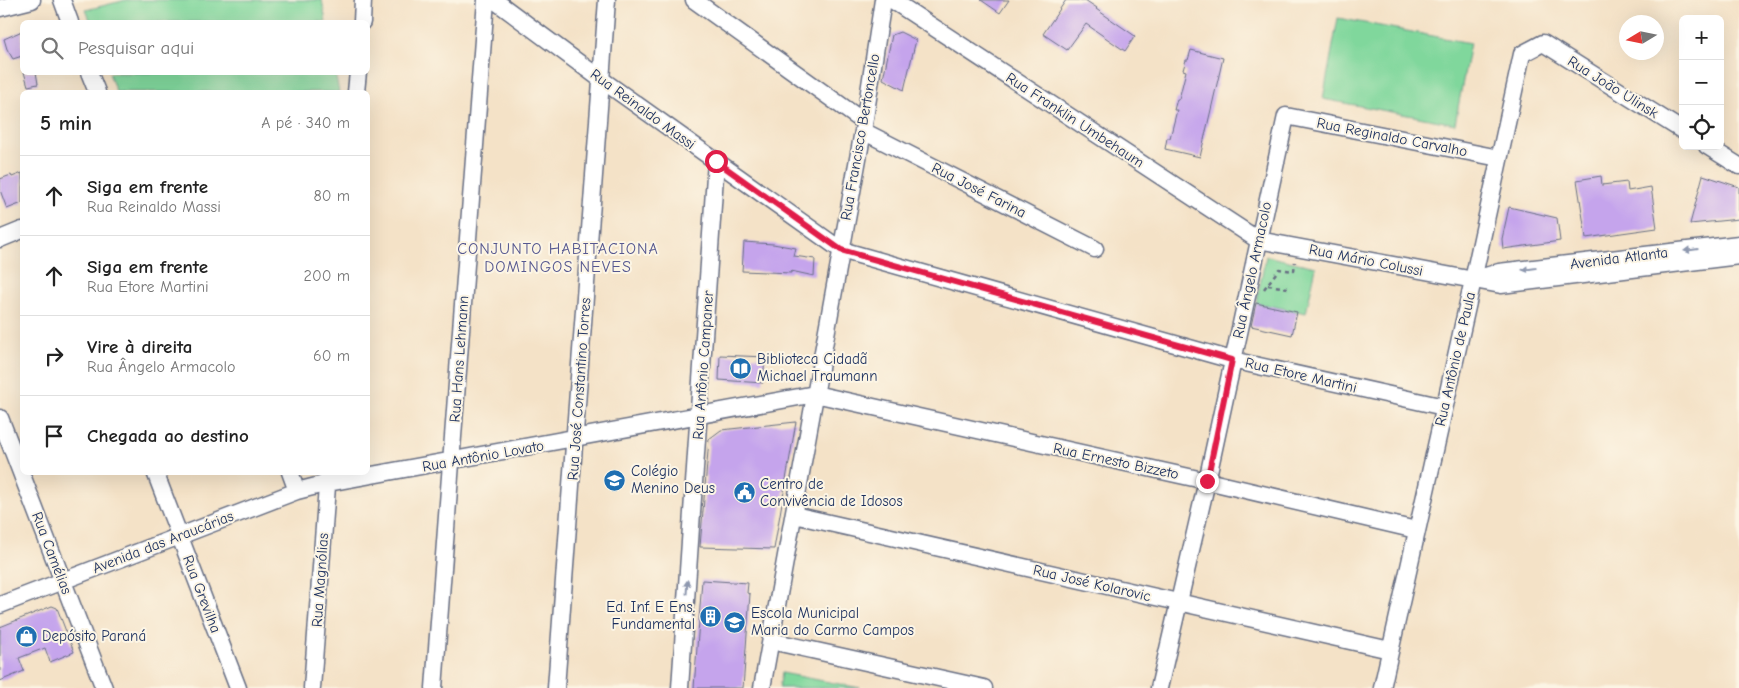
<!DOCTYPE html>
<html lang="pt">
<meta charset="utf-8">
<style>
:root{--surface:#fff;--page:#f6f6f6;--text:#222;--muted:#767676;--line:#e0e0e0}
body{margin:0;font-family:"Comic Neue",sans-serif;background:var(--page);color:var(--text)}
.controls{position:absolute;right:15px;top:15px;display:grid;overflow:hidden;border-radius:8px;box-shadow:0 5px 20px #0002}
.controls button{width:45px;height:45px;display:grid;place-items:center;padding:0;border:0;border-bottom:1px solid var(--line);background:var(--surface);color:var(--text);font:25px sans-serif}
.compass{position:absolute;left:1619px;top:15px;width:45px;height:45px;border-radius:50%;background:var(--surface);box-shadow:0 5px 20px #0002;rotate:260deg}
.stop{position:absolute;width:15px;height:15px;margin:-11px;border:4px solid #e11d48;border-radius:50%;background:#fff}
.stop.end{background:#e11d48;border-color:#fff;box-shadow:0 1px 5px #0008}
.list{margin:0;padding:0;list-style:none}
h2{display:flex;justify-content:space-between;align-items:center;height:65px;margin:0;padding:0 20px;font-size:21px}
h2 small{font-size:16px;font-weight:400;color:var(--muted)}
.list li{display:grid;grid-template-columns:32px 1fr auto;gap:15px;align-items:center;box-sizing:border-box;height:80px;padding:0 20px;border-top:1px solid var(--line)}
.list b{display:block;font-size:19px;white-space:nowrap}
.list p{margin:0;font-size:16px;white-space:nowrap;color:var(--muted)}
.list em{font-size:16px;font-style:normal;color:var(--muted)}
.icon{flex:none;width:28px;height:28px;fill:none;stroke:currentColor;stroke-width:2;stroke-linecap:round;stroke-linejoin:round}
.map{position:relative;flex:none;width:1739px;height:688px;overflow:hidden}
.search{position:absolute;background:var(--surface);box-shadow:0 5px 20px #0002;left:20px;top:20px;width:350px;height:55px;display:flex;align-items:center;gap:12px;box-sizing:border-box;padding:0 18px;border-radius:8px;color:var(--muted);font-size:19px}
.panel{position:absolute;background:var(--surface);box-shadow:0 5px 20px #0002;left:20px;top:90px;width:350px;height:385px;border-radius:8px}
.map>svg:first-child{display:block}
</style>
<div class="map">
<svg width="1739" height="688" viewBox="0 0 1739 688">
<rect width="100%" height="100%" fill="#fcf5e5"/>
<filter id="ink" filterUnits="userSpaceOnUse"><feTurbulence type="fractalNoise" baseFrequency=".02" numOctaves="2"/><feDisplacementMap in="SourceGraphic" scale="10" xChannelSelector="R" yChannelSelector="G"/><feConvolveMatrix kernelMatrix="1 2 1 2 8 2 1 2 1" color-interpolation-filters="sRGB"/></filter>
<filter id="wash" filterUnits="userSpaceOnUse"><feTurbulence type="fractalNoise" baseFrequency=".0096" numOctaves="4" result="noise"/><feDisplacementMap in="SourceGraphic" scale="20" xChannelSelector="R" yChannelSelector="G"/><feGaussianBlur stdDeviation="1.12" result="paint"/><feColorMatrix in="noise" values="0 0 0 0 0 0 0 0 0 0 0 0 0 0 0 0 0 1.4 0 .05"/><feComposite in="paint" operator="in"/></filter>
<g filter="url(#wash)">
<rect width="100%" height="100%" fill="#f4e2c7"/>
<path fill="#80d79c" stroke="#4e837d" d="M126 0H322L326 22H91L86 10Z
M1338 18 1470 43 1455 124 1323 99Z
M109 73H335L339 92H116Z
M1266 256 1316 267 1306 313 1256 303Z
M782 673 860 688H779Z"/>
<g id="blocks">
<path fill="#c5a4ec" d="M981 0H1009L1000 13Z
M1066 0H1085L1097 8 1096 9 1135 36 1125 51 1086 24 1067 50 1043 34Z
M22 31V56L13 59 7 49 4 39Z
M900 32 916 40 904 90 883 79 892 35Z
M1191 50 1223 58 1200 157 1165 149 1167 138H1170L1177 110H1174L1177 99H1179L1186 71 1183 70 1186 60H1188Z
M24 72H36L38 84 28 86Z
M22 173V203L7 209 0 190V179L11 175 12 177Z
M1703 175 1739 187V219L1690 224Z
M1601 176 1602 185 1627 182 1628 191 1651 187 1657 228 1586 238 1577 180Z
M1509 207 1557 218 1560 241 1503 249 1502 239Z
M744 242 773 244 796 248 794 256 815 259 814 276 791 271V273L742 271Z
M1256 303 1297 312 1292 335 1251 326Z
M720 355 765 357 763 383 719 380Z
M796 422 774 549 700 547 709 439 721 430Z
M702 580 748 583 747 593 750 594 743 688H694Z
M52 606 57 608 74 652 50 662 45 648 19 658 24 671 0 681V627Z"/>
</g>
</g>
<g filter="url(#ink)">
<use href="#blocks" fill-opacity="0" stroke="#676e83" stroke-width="1"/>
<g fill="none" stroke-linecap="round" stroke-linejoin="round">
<defs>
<path id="minor" d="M62 0 70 22
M494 0 602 80 841 250 1232 360 1444 407
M694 0 864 122
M892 0 1258 240 1501 285 1739 256
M0 8 32 0
M362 22 363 0
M89 72 97 92
M356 92 358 72
M863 131 1095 249
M1707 146 1739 166
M0 239 22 230
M1476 279 1499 272 1739 244
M0 418 104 688
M155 472 238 688
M290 472 297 491
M794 515 1390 650
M0 605 297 491 328 483 815 394 1207 481 1416 530
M771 641 984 688
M312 688 328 473
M434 688 486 0
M556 688 607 0
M680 688 716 161
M762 688 863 131 883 0
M1159 688 1207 481 1286 116 1499 158
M1382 688 1473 280 1522 54 1543 43 1683 131"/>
</defs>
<use href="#minor" stroke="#676e83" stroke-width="19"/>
<path stroke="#676e83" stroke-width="2.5" stroke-dasharray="4 4" stroke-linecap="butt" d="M1268 285 1288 288
M1264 289 1279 269 1294 271 1295 262"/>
<use href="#minor" stroke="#fff" stroke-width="16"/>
</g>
<defs><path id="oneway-solid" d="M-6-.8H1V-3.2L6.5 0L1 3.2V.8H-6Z" transform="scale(1.25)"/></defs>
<g fill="#8d97ae">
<use href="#oneway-solid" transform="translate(1691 250) rotate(173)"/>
<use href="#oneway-solid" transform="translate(1529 269) rotate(173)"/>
<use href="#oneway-solid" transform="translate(687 587) rotate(-86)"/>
</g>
</g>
<g fill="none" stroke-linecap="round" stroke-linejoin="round" filter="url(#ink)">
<path stroke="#e11d48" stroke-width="6" d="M716 161 841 250 1232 360 1207 481"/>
</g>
<defs>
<symbol id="library-disc" viewBox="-11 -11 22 22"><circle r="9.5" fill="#1f6fb2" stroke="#fcf5e5"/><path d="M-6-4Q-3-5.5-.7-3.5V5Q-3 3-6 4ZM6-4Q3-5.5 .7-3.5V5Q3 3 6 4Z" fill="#fff"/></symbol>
<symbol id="school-disc" viewBox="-11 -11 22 22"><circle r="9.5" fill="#1f6fb2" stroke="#fcf5e5"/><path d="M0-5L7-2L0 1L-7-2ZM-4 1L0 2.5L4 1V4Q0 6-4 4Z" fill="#fff"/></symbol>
<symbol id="civic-disc" viewBox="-11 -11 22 22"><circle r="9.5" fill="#1f6fb2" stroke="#fcf5e5"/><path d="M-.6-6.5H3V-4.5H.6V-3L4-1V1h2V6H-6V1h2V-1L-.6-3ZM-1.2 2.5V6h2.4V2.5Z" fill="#fff"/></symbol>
<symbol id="building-disc" viewBox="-11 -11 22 22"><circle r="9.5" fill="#1f6fb2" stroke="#fcf5e5"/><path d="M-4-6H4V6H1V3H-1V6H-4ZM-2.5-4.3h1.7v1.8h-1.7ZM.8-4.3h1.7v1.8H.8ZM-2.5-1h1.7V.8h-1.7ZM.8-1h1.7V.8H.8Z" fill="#fff"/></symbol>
<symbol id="shop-disc" viewBox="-11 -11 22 22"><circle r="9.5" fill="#1f6fb2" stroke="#fcf5e5"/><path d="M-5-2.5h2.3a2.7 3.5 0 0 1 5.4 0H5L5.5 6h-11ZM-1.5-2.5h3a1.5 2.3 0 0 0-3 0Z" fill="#fff"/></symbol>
</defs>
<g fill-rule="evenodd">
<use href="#library-disc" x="728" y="356" width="25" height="25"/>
<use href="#school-disc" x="602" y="468" width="25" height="25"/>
<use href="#civic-disc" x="732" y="480" width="25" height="25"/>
<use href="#building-disc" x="698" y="604" width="25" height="25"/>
<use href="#school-disc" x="722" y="610" width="25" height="25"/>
<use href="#shop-disc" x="14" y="624" width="25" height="25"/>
</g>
<g text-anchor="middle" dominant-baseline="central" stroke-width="4" stroke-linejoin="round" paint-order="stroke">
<g font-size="15" fill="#1b2f5e" stroke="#fcf5e5">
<text transform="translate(1613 87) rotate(32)">Rua João Ulinsk</text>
<text transform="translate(643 109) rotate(36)">Rua Reinaldo Massi</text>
<text transform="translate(1075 120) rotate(33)">Rua Franklin Umbehaum</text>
<text transform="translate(860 137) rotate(-80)">Rua Francisco Bertoncello</text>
<text transform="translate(1392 137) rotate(11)">Rua Reginaldo Carvalho</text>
<text transform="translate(979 190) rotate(27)">Rua José Farina</text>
<text transform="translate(1619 258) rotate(-7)">Avenida Atlanta</text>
<text transform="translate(1366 260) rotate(11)">Rua Mário Colussi</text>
<text transform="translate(1252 270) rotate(-78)">Rua Ângelo Armacolo</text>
<text transform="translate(459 359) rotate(-86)">Rua Hans Lehmann</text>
<text transform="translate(1455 359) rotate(-77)">Rua Antônio de Paula</text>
<text transform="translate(703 365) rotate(-86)">Rua Antônio Campaner</text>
<text transform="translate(1301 375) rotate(13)">Rua Etore Martini</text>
<text transform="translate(579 389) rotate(-86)">Rua José Constantino Torres</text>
<text transform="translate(483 456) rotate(-10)">Rua Antônio Lovato</text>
<text transform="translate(1116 461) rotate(12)">Rua Ernesto Bizzeto</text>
<text transform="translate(163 542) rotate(-21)">Avenida das Araucárias</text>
<text transform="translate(52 553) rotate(69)">Rua Camélias</text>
<text transform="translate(320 580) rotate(-86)">Rua Magnólias</text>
<text transform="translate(1092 583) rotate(13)">Rua José Kolarovic</text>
<text transform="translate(202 594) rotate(69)">Rua Grevilha</text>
</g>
<g font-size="15" fill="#1b2f5e" stroke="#fcf5e5" text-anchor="start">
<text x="757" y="359">Biblioteca Cidadã<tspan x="757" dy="17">Michael Traumann</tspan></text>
<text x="631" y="471">Colégio<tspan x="631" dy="17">Menino Deus</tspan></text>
<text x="760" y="484">Centro de<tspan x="760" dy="17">Convivência de Idosos</tspan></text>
<text x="695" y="607" text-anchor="end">Ed. Inf. E Ens.<tspan x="695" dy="17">Fundamental</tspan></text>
<text x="751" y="613">Escola Municipal<tspan x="751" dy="17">Maria do Carmo Campos</tspan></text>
<text x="42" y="636">Depósito Paraná</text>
</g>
<g font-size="16" letter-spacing="1" fill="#565890" stroke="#fcf5e5">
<text x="558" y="249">CONJUNTO HABITACIONA<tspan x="558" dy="18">DOMINGOS NEVES</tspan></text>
</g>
</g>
</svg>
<div class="controls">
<button>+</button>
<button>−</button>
<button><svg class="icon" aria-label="locate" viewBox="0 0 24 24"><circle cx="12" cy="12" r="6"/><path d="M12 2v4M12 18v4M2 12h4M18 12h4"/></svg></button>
</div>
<svg class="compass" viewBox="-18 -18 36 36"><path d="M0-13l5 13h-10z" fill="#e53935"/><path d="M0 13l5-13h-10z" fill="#767676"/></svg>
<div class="stop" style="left:716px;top:161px"></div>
<div class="stop end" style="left:1207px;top:481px"></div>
<div class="search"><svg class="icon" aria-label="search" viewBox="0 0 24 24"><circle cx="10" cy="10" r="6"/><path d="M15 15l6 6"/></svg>Pesquisar aqui</div>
<section class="panel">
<h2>5 min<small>A pé · 340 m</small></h2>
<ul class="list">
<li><svg class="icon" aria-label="ahead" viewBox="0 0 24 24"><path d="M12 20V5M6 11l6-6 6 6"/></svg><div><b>Siga em frente</b><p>Rua Reinaldo Massi</p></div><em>80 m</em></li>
<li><svg class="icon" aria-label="ahead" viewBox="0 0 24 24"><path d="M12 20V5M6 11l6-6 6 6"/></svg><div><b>Siga em frente</b><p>Rua Etore Martini</p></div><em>200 m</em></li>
<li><svg class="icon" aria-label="right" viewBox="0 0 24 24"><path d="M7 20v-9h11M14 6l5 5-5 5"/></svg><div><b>Vire à direita</b><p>Rua Ângelo Armacolo</p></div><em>60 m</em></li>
<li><svg class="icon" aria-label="arrive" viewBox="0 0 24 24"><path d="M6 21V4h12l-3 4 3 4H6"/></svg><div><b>Chegada ao destino</b></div></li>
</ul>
</section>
</div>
